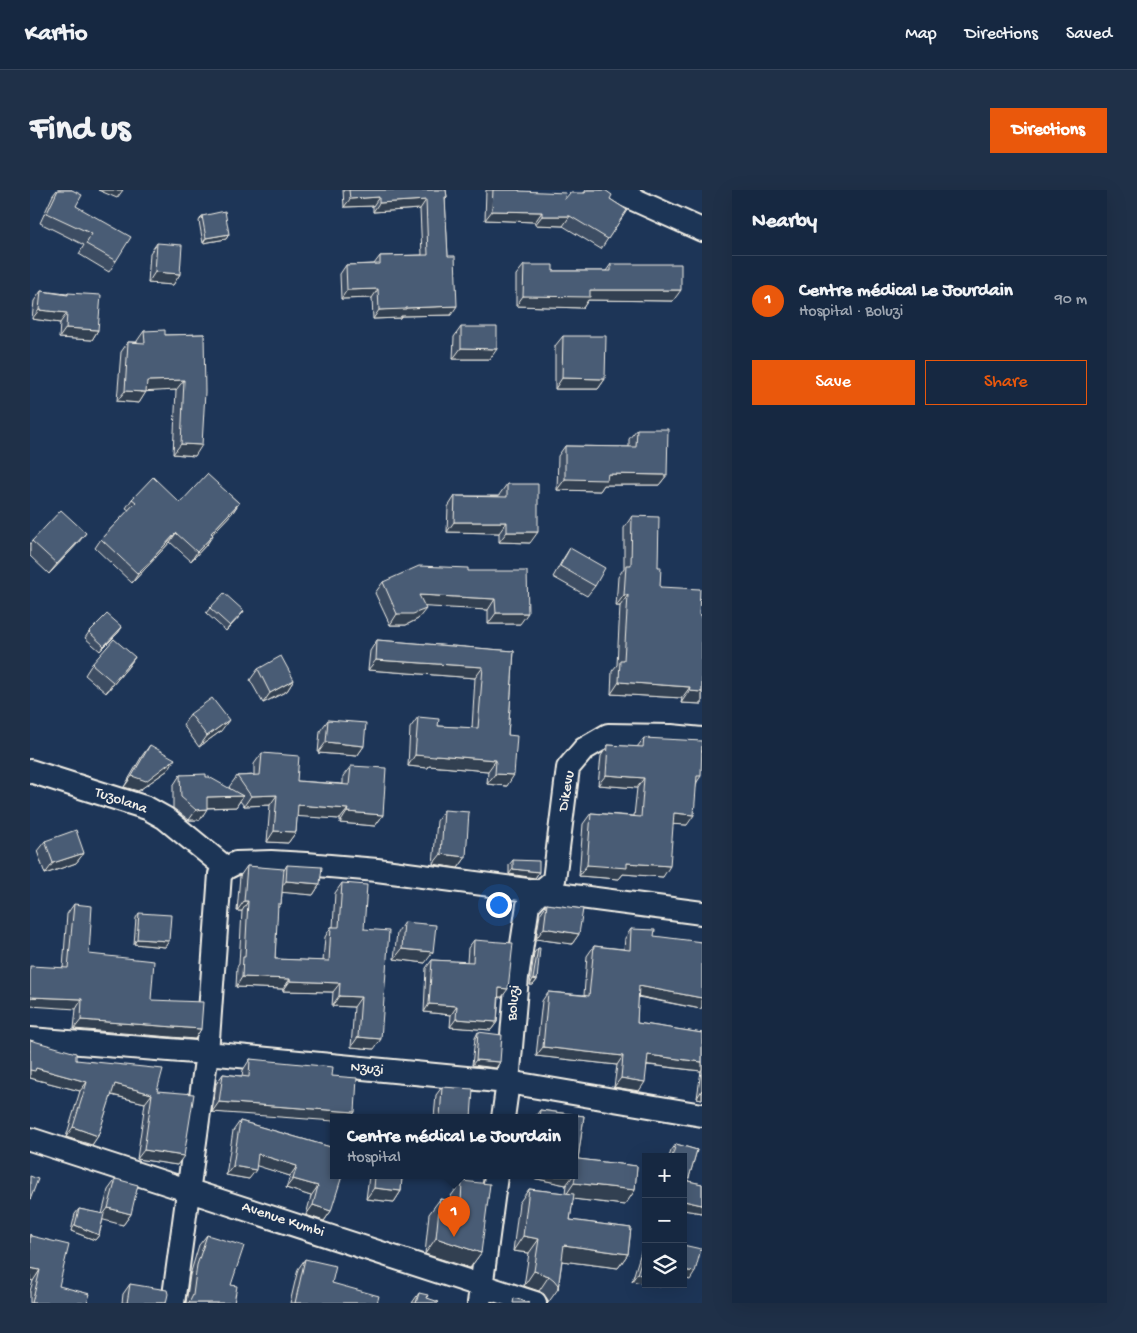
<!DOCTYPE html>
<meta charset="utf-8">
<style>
:root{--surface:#162841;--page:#1f3048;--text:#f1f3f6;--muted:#9ea6b1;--line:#35445a;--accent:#ea580c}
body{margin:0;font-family:"Gochi Hand",sans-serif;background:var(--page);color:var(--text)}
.controls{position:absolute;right:15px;bottom:15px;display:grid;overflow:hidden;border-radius:0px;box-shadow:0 5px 20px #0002}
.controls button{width:45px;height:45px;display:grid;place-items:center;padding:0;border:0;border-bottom:1px solid var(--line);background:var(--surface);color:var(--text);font:25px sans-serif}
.you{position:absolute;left:468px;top:714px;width:18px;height:18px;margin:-12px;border:4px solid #fff;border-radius:50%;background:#1a73e8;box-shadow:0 0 0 8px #1a73e833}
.badge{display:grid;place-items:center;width:32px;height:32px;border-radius:50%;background:var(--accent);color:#fff;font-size:16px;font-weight:700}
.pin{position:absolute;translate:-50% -41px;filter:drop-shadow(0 1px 2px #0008)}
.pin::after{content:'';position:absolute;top:26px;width:18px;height:15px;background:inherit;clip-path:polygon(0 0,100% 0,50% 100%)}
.popup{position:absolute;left:300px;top:924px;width:248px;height:65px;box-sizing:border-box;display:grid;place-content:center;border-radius:0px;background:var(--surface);filter:drop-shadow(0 1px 4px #0005);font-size:16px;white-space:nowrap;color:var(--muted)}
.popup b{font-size:19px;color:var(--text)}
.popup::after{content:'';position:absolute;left:50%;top:100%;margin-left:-10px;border:10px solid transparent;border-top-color:var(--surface)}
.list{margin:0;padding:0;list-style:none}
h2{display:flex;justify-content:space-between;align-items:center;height:65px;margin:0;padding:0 20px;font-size:21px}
h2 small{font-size:16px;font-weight:400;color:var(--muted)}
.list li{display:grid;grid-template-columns:32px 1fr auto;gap:15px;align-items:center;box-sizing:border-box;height:90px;padding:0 20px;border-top:1px solid var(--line)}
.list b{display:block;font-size:19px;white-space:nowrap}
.list p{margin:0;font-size:16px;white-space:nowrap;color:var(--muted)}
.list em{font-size:16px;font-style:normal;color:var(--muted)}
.actions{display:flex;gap:10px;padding:15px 20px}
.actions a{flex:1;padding:11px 0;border:1px solid var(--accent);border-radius:0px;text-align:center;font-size:18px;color:var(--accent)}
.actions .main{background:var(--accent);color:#fff}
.icon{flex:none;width:28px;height:28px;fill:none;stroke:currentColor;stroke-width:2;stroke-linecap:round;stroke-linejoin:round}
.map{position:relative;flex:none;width:672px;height:1113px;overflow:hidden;border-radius:0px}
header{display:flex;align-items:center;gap:30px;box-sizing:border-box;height:70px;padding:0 25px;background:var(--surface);border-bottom:1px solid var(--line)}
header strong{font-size:24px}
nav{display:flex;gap:28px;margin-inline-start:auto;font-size:18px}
.intro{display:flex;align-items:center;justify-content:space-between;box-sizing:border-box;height:120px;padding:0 30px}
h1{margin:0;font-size:35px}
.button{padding:12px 22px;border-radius:0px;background:var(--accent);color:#fff;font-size:18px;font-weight:700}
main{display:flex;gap:30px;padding:0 30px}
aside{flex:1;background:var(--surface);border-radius:0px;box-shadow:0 5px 20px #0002}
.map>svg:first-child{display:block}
</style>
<header>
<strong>Kartio</strong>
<nav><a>Map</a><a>Directions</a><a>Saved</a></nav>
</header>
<div class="intro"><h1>Find us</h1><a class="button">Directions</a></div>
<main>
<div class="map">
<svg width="672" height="1113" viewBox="0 0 672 1113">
<rect width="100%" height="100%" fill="#1d3557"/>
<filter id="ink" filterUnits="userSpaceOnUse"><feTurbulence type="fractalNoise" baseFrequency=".02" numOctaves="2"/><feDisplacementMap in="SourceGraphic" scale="10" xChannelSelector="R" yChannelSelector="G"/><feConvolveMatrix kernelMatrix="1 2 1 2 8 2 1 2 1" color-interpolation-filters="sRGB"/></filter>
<g filter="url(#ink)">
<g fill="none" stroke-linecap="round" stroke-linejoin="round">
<defs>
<path id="minor" d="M583 0 672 40
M0 581 117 618 135 628 196 678
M0 849 177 863 478 892 672 925
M473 928 478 892 487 787 498 715 510 702 524 690 538 578 554 559 578 545 641 546 672 549
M0 949 505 1113
M143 1113 177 863 190 684 196 678 206 673 241 672 276 674 347 680 672 723
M449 1113 466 986"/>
</defs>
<use href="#minor" stroke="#f4f1e8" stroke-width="26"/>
<use href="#minor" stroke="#1d3557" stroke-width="22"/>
</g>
<path fill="#3e4e64" stroke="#f4f1e8" d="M27 0H42L46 16 86 71 79 82 49 64 54 55 10 33 23 5Z
M313 0H416L417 7 415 9 421 125 371 126 370 128 343 129 342 108 311 109 310 84 316 75 344 74 350 66 392 65 390 19 343 22V16L314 17Z
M456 0H489V1L534 10 554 3 556 0H575V1L580 9 597 20 571 59 533 36 505 35V32L455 30Z
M172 26 199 44 196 49 173 53 169 31Z
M127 53 150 84 143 95 118 93 120 63Z
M581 74 643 111 558 110 553 118 486 116V85L494 75 523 81H576Z
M11 101 37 104 38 103 68 140 62 150 29 148 30 133 2 129 4 111Z
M431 137 460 169H423L424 147Z
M114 141 135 145 174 144 165 266 143 264 146 200 116 201 109 213 87 211 91 162 98 152H107V151Z
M533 146 575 189 568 199H525V156Z
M607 239 637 285 629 295H574L570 301 527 300 528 266 535 256 599 257V249Z
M477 294 500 353 469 352V343L417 342 418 317 425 306H469V305Z
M194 300 209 313 203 322 182 344 183 345 177 354 161 371 140 352 102 393 65 358 71 349 99 320 96 318 102 309 150 313Z
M602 326 628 377 630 397 669 425H672V514L651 513 652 508 581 504 582 481 587 475 590 416H586L588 387 594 378V338Z
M2 351 48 353 19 384 0 366V354Z
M540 358 565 396 557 406 523 387 533 369Z
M438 381 490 434H458V420L394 416 388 429 376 435H360L345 403 353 392Z
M180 418 214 421 210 426 196 441 176 423Z
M92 437 88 443 70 461 55 448 59 442Z
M347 450 484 461 478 545 477 596 457 594 458 581 399 576 398 578 378 576 380 538 388 527 408 536 442 538 445 488 338 480 340 461Z
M105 467 98 477 76 503 55 485 62 474Z
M228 479 264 490 257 501 233 513 220 490Z
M160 524 191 541 169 557 153 535Z
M298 530 334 556 327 566 288 563 290 541Z
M614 548 671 586 667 592 657 635 643 634 633 687 593 684 589 689 549 686 553 634 561 623 604 626 607 598 568 595 571 566 578 555 607 557Z
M120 555 138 580 108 601 94 597 112 566Z
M232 563 267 591 313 594V586L321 576 353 625 345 636 310 633V629L267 626 266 642 258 653 237 652 240 615 214 616 210 611 206 617 177 618 170 630H159L143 618V596L150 585 176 587 201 600 199 597 207 586 224 585V574Z
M414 620 436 667 428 678 403 674 407 631Z
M15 651 54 663 46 673 15 684 7 661Z
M483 670 509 682 505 688 479 684V675Z
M257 675 290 694 283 705 252 702 251 714 247 719 245 769 293 771 295 747 301 737H303L305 703 312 693 334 739 344 859 321 857 324 817 302 816 303 802 253 801V799L206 797 207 777 209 774 212 721H207L210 686 217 676 254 680Z
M44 714 59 764 121 810 171 839 165 849 44 839 46 819 33 778 37 724Z
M517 714 549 744 542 754 506 749 510 724Z
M109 723 139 751 135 757 104 754 106 728Z
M374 732 395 773 364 769 367 743Z
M601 739 624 746 671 819 608 807 607 833 672 843V909L667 908 671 881 617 875 609 901 584 897 587 875 506 866 512 811 518 802 554 805 557 766 564 756 594 759 595 748Z
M444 750 472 807H469L467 832 461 840 420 837 421 825 394 822 396 778 402 770 437 772 438 758Z
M508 758 507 790 503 795H500L504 763Z
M448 842 470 872 466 878 442 875 445 848Z
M0 850 46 870 127 901 147 975 107 969 115 913 81 905 68 946 62 955 36 947 50 901 0 888Z
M220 869 302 886 325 922 320 928H304L182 922 186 894 193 884 212 886 213 880Z
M412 897 441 928H404L406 905Z
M510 920 554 926 548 969 607 976 605 1000 595 1015 543 1009 540 1030 601 1038 598 1064 588 1078 532 1071 528 1099 518 1113V1110L514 1104 509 1101 494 1096 499 1063 483 1061 489 1013 499 999 535 1003 536 995 493 986H544V928H504Z
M210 931 304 958 301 1021 294 1031 276 1025 281 1006 256 998 260 986 226 975 219 989 196 985 203 941Z
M646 954 667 960 658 991 672 994V1023L654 1020 653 1024V967H639L641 961Z
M339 986H372L371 1001 364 1012 336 1009Z
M86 989 101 1024 93 1035 73 1029 69 1045 65 1050 41 1041 45 1024 49 1019 72 1024 78 1000Z
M432 991 451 1063 440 1078 395 1064 399 1024 410 1009 421 1011V1006Z
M0 1044 29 1096 57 1113H0V1101L3 1091 0 1090Z
M177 1045 201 1095 204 1113H156L160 1085 169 1055Z
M616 1046V1094L602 1091Z
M275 1069 302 1093 347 1113H260L268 1079Z
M100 1094 136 1113H92L93 1104Z
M389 1103 397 1108 408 1113H382Z"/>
<path fill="#324051" stroke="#f4f1e8" d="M68 0H93L87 8Z
M349 7 343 16 314 17 320 9Z
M396 10 390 19 343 22 349 13Z
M462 21 512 22 505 32 455 30Z
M512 26H540L533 36 505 35Z
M199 44 196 49 173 53 176 48Z
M125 82 150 84 143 95 118 93Z
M348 99 342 108 311 109 317 100Z
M560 100H651L643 111 558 110 553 118 486 116 493 106Z
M427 116 421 125 371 126 370 128 343 129 349 120 376 118Z
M9 120 37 123 30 133 2 129Z
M36 138 68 140 62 150 29 148Z
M431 158 467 159 460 169H423Z
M532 188 575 189 568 199H525Z
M154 190 146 200 110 202 117 191Z
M95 201 116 202 109 213 87 211Z
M151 254 172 255 165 266 143 264Z
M578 284 637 285 629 295H574L570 301 527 300 535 289Z
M209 313 203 322 175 352 181 343Z
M424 332H477L469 343 417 342Z
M477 342H508L500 353 469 352Z
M56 343 48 353 19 384 27 374Z
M146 343 140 352 102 393 108 384Z
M183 345 177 354 161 371 167 362Z
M389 405 465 409 458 420 382 416Z
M594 405H598L590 416H586Z
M396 419 388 429 376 435H360L367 424Z
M214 421 210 426 196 441 200 436Z
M466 423H498L490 434H458Z
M92 437 88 443 70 461 74 456Z
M105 467 98 477 76 503 83 492Z
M346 470 453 477 445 488 338 480Z
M264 490 257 501 233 513 240 503Z
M589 492 660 497 652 508 581 504Z
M659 501 672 502V514L651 513Z
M199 530 191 541 169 557 177 546Z
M296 552 334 556 327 566 288 563Z
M385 565H406L466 570 458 581 399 576 398 578 378 576Z
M145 569 138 580 108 601 94 597 102 586Z
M465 584 484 585 477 596 457 594Z
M576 585 614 588 607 598 568 595Z
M247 605 240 615 214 616 221 606Z
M213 606 206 617 169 618 177 607Z
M268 615 318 619 310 629 260 626Z
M177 619 170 630H159L166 620Z
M317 622 353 625 345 636 310 633Z
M644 623 664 625 657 635 637 634Z
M244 641 266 642 258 653 237 652Z
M54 663 46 673 15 684 23 673Z
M411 664 436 667 428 678 403 674Z
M597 673 640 676 633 687 593 684 589 689 549 686 557 675Z
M483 679 509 682 505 688 479 684Z
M256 691 290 694 283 705 248 702Z
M214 711H218L212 721H207Z
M514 738 549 744 542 754 506 749Z
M107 749 139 751 135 757 104 754Z
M372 759 403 762 395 773 364 769Z
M212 787 260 789 253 799 206 797Z
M503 789 507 790 503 795H500Z
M260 791 310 793 303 802 253 801Z
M609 796 672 808V816L671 819 602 805Z
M469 798 478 799 472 807H464Z
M309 806 331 807 324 817 302 816Z
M0 807 52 809 46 819 0 816Z
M399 814 427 816 421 825 394 822Z
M426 829 467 832 461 840 420 837Z
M51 830 171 839 165 849 44 839Z
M328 847 351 849 344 859 321 857Z
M513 857 593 866 587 875 506 866Z
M618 865 672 872V879L671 881 612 874Z
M446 870 470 872 466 878 442 875Z
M6 878 57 892 50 901 0 888V880Z
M591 888 615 892 609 901 584 897Z
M85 894 122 904 115 913 78 904Z
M672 900V909L667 908Z
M189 912 325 922 320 928H304V931L182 922Z
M43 937 68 946 62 955 36 947Z
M114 960 154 966 147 975 107 969Z
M228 964 267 976 260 986 221 974Z
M203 976 226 980 219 989 196 985Z
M493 986H543L536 995Z
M263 989 288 996 281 1006 256 998Z
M544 993 605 1000 595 1015 534 1008Z
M344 998 371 1001 364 1012 336 1009Z
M654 1011 672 1015V1023L653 1020Z
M283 1015 301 1021 294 1031 276 1025Z
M78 1018 101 1024 93 1035 70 1029Z
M45 1035 69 1045 65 1050 41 1041Z
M493 1046 509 1049 499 1063 483 1061Z
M406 1048 451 1063 440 1078 395 1064Z
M534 1055 598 1064 588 1078 524 1070Z
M0 1078 10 1080 3 1091 0 1090Z
M653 1080 665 1082 660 1090 653 1088Z
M504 1081 519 1086 509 1101 494 1096Z
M607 1084 616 1086V1094L602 1091Z
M616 1094H632L630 1097Z"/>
<path fill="#485b74" stroke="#f4f1e8" d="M28 0H42L52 5 46 16 101 47 86 71 56 54 62 44 17 23Z
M319 0H416L417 7H415L418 66H425L427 116 376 118V119L349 120 348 99 317 100 316 75 350 74V66L398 65 396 10 349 13V7L320 9Z
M463 0H489V1L536 3 534 10 540 3H555L557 0H575L582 5 580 9 597 20 578 49 540 26H512V22L462 21Z
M195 21 199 44 176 48 172 26Z
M127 53 152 55 150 84 125 82Z
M581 74H651V100H560V107L493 106 494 75H523V81H581Z
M11 101 38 105V103L71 105 68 140 36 138 37 123 9 120Z
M431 137H467V159L431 158Z
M135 140V145L174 144 175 202 172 255 151 254 154 190 117 191 116 202 95 201 98 152 115 153 114 141Z
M533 146H576L575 189 532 188Z
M607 239H638L637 285 578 284 577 290 535 289V256L606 257Z
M177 284 209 313 181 343 183 345 167 362 146 343 108 384 71 349 106 312 102 309 123 287 150 313Z
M477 294H508V342H477V332H424L425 306 477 307Z
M31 320 56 343 27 374 2 351Z
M602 326 629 327 628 377H631L630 397 670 399 669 425H672V502L659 501 660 497 589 492 590 470H594L598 405H594L596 375H601Z
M540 358 575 378 565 396 530 376Z
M389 376 438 378V381H497L498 423H466L465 409 389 405 396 419 383 424H367L353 392Z
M194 403 214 421 200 436 180 418Z
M77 424 92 437 74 456 59 442Z
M84 449 105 467 83 492 62 474Z
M347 450 484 461 478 545 487 546 484 585 465 584 466 570 406 565 405 567 385 565 388 527 409 529 408 536 448 538 453 477 346 470Z
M251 466 264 490 240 503 228 479Z
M182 508 199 530 177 546 160 524Z
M298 530 336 533 334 556 296 552Z
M614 548 672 551 671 586H667L664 625 644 623 640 676 597 673V678L557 675 561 623 611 627 614 588 576 585 578 555 613 557Z
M120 555 145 569 116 591 102 586Z
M232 563 269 566 267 591 319 595 321 576 356 578 353 625 317 622 318 619 268 615 266 642 244 641 247 605 221 606 207 586 230 585Z
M176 584V587H179L213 606 177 607V619L166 620 151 607 150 585Z
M414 620 439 622 436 667 411 664Z
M46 640 54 663 23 673 15 651Z
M483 670 509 671V682L483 679Z
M257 675 292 677 290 694 256 691Z
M217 676 254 679 251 714H248L245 769 299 771 301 737H309L312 693 337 695 334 739 359 741 351 849 328 847 331 807 309 806 310 793 260 791V789L212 787 213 767H215L218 711H214Z
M44 714 62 716 59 764 124 771 121 810 173 812 171 839 51 830 52 809 0 807V776L38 778Z
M517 714 553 719 549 744 514 738Z
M109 723 141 725 139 751 107 749Z
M374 732 406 735 403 762 372 759Z
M601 739 625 740 624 746 672 752V808L609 796 607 833 672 843V872L618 865 615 892 591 888 593 866 513 857 518 802 559 806 564 756 600 760Z
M444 750 483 753 478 799 469 798 467 832 426 829 427 816 399 814 402 770 443 772Z
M508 758H510L507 790 503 789Z
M448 842 472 845 470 872 446 870Z
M0 850 46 863V870L133 879 127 901 164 904 154 966 114 960 122 904 85 894 68 946 43 937 57 892 6 878 5 881 0 880Z
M220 869 303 877 302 886 327 888 325 922 189 912 193 884 219 887Z
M412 897 443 899 441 928H410Z
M510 920 554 926 548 969 607 976 605 1000 544 993 546 981H544V928H509Z
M210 931 304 958V986H312L301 1021 283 1015 288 996 263 989 267 976 228 964 226 980 203 976Z
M646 954 667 960 658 991 672 994V1015L654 1011 653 1024V967H642Z
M0 986 8 989 0 1010Z
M345 986H372L371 1001 344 998Z
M86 989 108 995 101 1024 78 1018Z
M432 991 460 994 451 1063 406 1048 410 1009 431 1013Z
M499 999 544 1004 540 1030 601 1038 598 1064 534 1055 528 1099V1095L524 1090 519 1086 504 1081 509 1049 493 1046Z
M49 1019 74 1024 69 1045 45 1035Z
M0 1044 1 1045V1046L39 1055 29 1096 60 1104 57 1113H2L10 1080 0 1078Z
M177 1045 214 1056 201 1095 207 1096 204 1113H158L160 1111 163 1105 167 1075Z
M653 1055 671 1059 665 1082 653 1080Z
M616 1056V1086L607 1084Z
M275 1069 306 1076 302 1093 349 1106 347 1113H265Z
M100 1094 137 1100 138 1104 136 1113H97Z
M389 1103 398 1105 397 1108 409 1112 408 1113H386Z
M484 1108 499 1113H483Z"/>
</g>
<g text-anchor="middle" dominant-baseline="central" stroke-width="4" stroke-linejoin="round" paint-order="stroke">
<g font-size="15" fill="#f4f1e8" stroke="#1d3557">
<text transform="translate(537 601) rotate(-80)">Dikevu</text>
<text transform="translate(91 611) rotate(19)">Tuzolana</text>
<text transform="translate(484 813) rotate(-85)">Boluzi</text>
<text transform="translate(337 879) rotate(5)">Nzuzi</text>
<text transform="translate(253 1030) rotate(18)">Avenue Kumbi</text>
</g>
</g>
</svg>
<div class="controls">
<button>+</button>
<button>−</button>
<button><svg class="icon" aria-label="layers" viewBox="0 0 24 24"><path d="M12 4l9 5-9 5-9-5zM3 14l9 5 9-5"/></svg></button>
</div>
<div class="you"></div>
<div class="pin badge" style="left:424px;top:1047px">1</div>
<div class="popup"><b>Centre médical Le Jourdain</b>Hospital</div>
</div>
<aside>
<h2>Nearby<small></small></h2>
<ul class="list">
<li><span class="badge">1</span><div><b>Centre médical Le Jourdain</b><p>Hospital · Boluzi</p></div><em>90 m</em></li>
</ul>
<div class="actions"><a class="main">Save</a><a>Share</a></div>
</aside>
</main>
